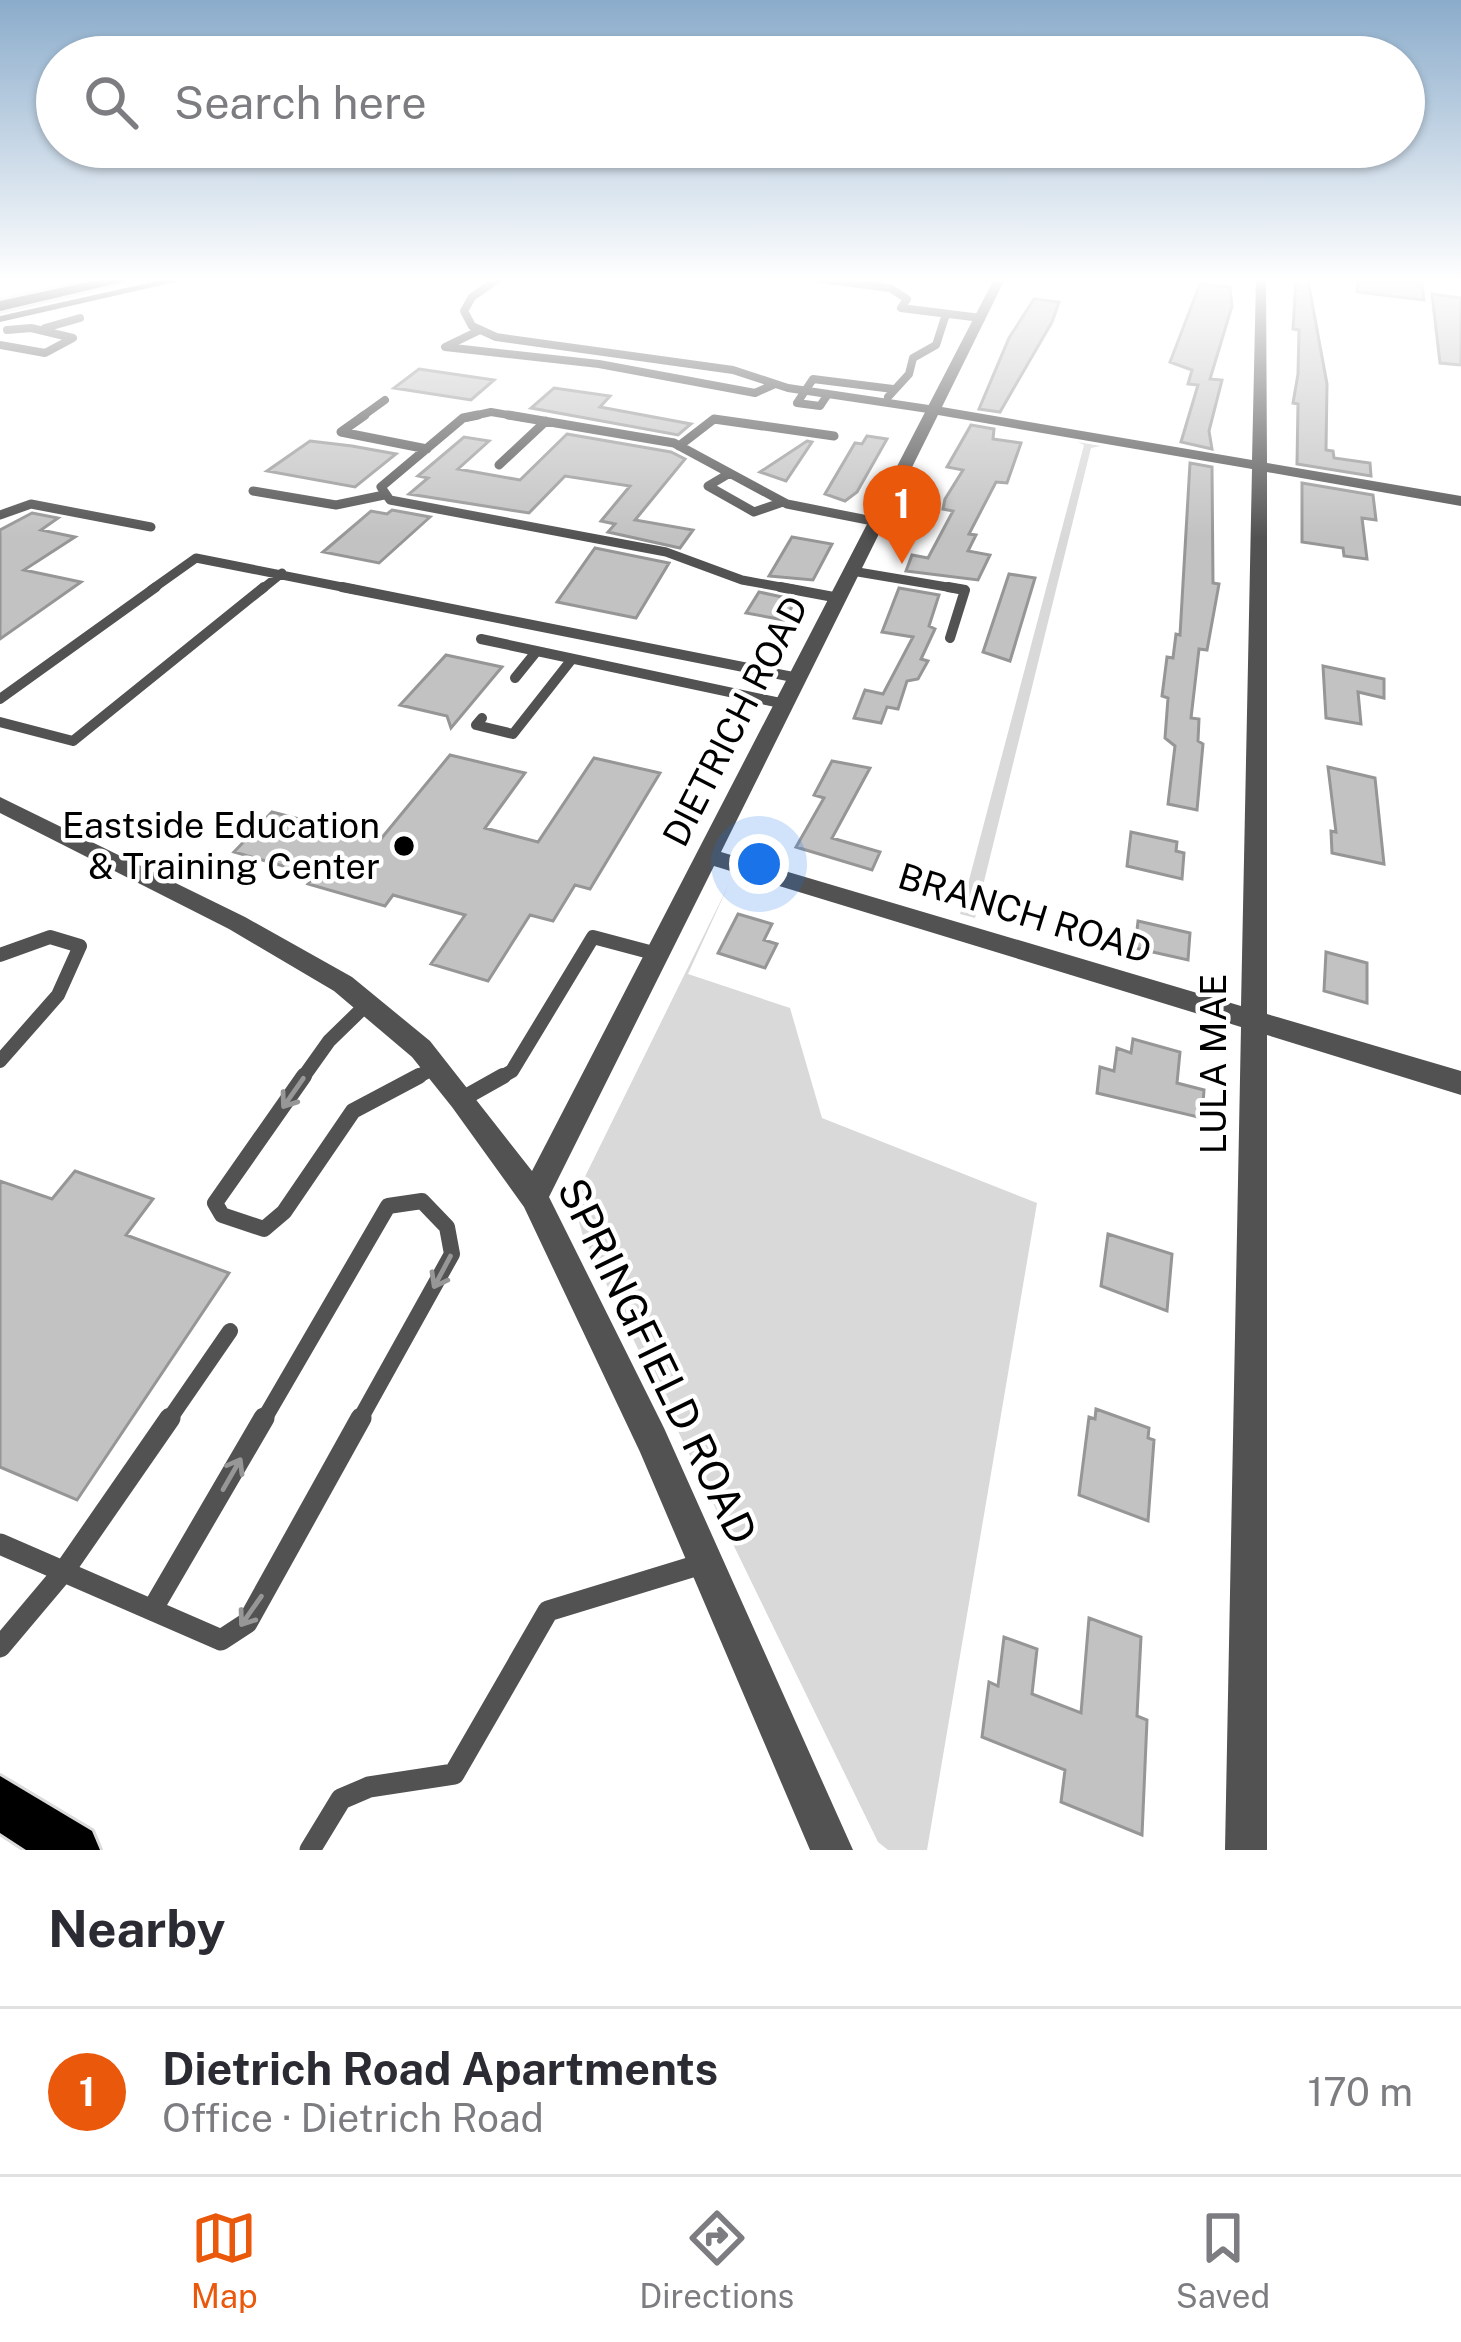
<!DOCTYPE html>
<meta charset="utf-8">
<style>
:root{--surface:#fff;--page:#f2f2f3;--text:#2b2b33;--muted:#7c7c81;--line:#e1e1e2;--accent:#ea580c}
body{margin:0;font-family:"Public Sans",sans-serif;background:var(--page);color:var(--text)}
.you{position:absolute;left:759px;top:864px;width:42px;height:42px;margin:-30px;border:9px solid #fff;border-radius:50%;background:#1a73e8;box-shadow:0 0 0 18px #1a73e833}
.badge{display:grid;place-items:center;width:78px;height:78px;border-radius:50%;background:var(--accent);color:#fff;font-size:39px;font-weight:700}
.pin{position:absolute;translate:-50% -99px;filter:drop-shadow(0 3px 6px #0008)}
.pin::after{content:'';position:absolute;top:63px;width:42px;height:36px;background:inherit;clip-path:polygon(0 0,100% 0,50% 100%)}
.list{margin:0;padding:0;list-style:none}
h2{display:flex;justify-content:space-between;align-items:center;height:156px;margin:0;padding:0 48px;font-size:51px}
h2 small{font-size:39px;font-weight:400;color:var(--muted)}
.list li{display:grid;grid-template-columns:78px 1fr auto;gap:36px;align-items:center;box-sizing:border-box;height:168px;padding:0 48px;border-top:3px solid var(--line)}
.list b{display:block;font-size:45px;white-space:nowrap}
.list p{margin:0;font-size:39px;white-space:nowrap;color:var(--muted)}
.list em{font-size:39px;font-style:normal;color:var(--muted)}
.icon{flex:none;width:66px;height:66px;fill:none;stroke:currentColor;stroke-width:2;stroke-linecap:round;stroke-linejoin:round}
.map{position:relative;flex:none;width:1461px;height:1850px;overflow:hidden}
.search{position:absolute;background:var(--surface);box-shadow:0 3px 9px #0004;left:36px;right:36px;top:36px;height:132px;display:flex;align-items:center;gap:30px;box-sizing:border-box;padding:0 42px;border-radius:66px;color:var(--muted);font-size:45px}
.sheet{height:324px;background:var(--surface)}
nav{display:flex;justify-content:space-around;align-items:center;box-sizing:border-box;height:168px;border-top:3px solid var(--line);background:var(--surface);font-size:33px;color:var(--muted)}
nav a{display:grid;justify-items:center;gap:6px}
nav .on{color:var(--accent)}
.map>svg:first-child{display:block}
</style>
<div class="map">
<svg width="1461" height="1850" viewBox="0 0 1461 1850">
<rect width="100%" height="100%" fill="#fff"/>
<path fill="#d9d9d9" d="M1078 442 1101 446 1091 448 975 918 960 914 1084 445Z
M729 884 688 974 790 1008 822 1118 1037 1203 927 1850H888L878 1842 583 1236 573 1201Z"/>
<path fill="#c2c2c2" stroke="#969696" stroke-width="3" d="M1296 279H1308L1309 286 1327 384 1326 450 1333 451 1334 458 1370 463 1371 476 1297 464 1298 404 1293 403 1298 374 1299 330 1293 329Z
M1358 279H1421L1424 300 1357 292Z
M1200 284 1230 287 1232 306 1210 379 1222 380 1209 431 1212 449 1181 442 1198 385 1188 384 1192 370 1170 362Z
M1432 294 1461 298V365L1440 363Z
M1034 299 1059 302 1052 322 1000 412 979 409 1009 338Z
M419 369 494 380 471 400 394 388Z
M554 388 610 396 600 407 691 424 678 435 531 408Z
M971 425 994 429 993 439 1021 443 1007 483 996 482 969 534 976 535 968 551 990 555 978 580 906 571 912 555 928 558 953 511 943 509 945 499 963 470 947 467Z
M567 434 671 452 685 459 635 520 693 530 680 548 608 532 615 524 601 521 630 486 565 476 529 513 409 494 428 478 418 476 464 437 489 441 458 469 520 480Z
M867 436 887 439 857 492 845 501 825 494 855 443 862 444Z
M310 441 352 446 396 454 355 487 267 471Z
M807 441 812 442 786 481 760 472Z
M1190 463 1212 467 1213 583 1219 584 1207 650 1199 649 1191 718 1199 719 1198 741 1203 744 1197 810 1168 804 1175 746 1165 738 1168 698 1162 696 1167 657 1173 658 1176 634 1180 635Z
M1302 483 1373 495 1376 520 1362 518 1367 559 1344 556 1343 548 1302 542Z
M392 510 430 517 379 563 323 552 371 511 387 514Z
M32 513 58 518 41 530 75 537 24 570 81 582 0 639V530Z
M792 537 832 544 813 580 769 576Z
M595 548 669 563 636 618 557 602Z
M1009 574 1035 578 1010 661 983 652Z
M899 588 939 595 929 626 935 629 921 659 928 661 918 679 907 681 898 709 887 707 881 723 854 718 865 690 883 694 913 637 882 632Z
M759 592 796 600 784 620 746 613Z
M446 655 502 667 451 728 447 716 400 705Z
M1323 666 1384 679V698L1358 692 1361 724 1326 718Z
M450 755 525 773 485 828 538 842 594 758 660 773 590 889 575 885 553 921 530 915 488 981 431 964 465 915 393 895 385 906 308 884 315 875 234 852 272 812 380 840Z
M832 761 870 768 832 838 880 852 872 870 796 847 824 798 814 795Z
M1328 767 1375 778 1384 864 1332 853 1331 831 1336 832Z
M1131 832 1177 842 1176 851 1184 853 1182 879 1127 866Z
M738 914 772 924 764 940 777 944 765 968 718 953Z
M1138 921 1190 933 1188 960 1135 948Z
M1326 952 1367 963V1003L1324 991Z
M1133 1039 1180 1052 1177 1083 1204 1090 1202 1118 1097 1093 1100 1067 1114 1071 1117 1048 1131 1053Z
M75 1171 153 1199 126 1235 229 1273 77 1500 0 1467V1181L52 1199Z
M1108 1234 1172 1254 1167 1311 1101 1286Z
M1096 1409 1149 1428 1148 1438 1154 1440 1148 1521 1079 1495 1089 1417 1095 1419Z
M1089 1618 1141 1637 1137 1716 1147 1720 1142 1835 1061 1802 1065 1770 982 1737 989 1682 998 1686 1004 1637 1037 1649 1032 1694 1081 1713Z"/>
<g fill="none" stroke-linecap="round" stroke-linejoin="round">
<defs>
<path id="primary" d="M0 1776 92 1831 100 1850H26L0 1833Z"/>
<path id="motorway" d="M102 279H135L0 311V301Z"/>
</defs>
<use href="#primary" stroke="#dbdbdb" stroke-width="6"/>
<use href="#motorway" stroke="#dbdbdb" stroke-width="6"/>
<path stroke="#525252" stroke-width="8" d="M498 279 472 297 464 311 472 326 496 337 733 370 788 388 935 410
M820 279 890 288 907 299 901 308 981 318
M45 328 80 318
M480 330 445 347 599 364 755 393 775 384
M0 345 45 353 73 338 31 328 7 330
M828 394 820 406 797 403 813 379 893 389
M888 397 909 374 913 358 936 345 946 314
M360 418 385 400
M464 418 491 412 526 418"/>
<path stroke="#525252" stroke-width="9" d="M365 415 341 432 427 449
M478 415 463 418 381 487 390 500 666 552 742 580 797 590
M508 415 674 443 787 504 878 522
M679 446 714 419 834 436
M499 465 546 421
M730 473 708 486 754 512 783 502
M253 491 336 505 384 495
M0 515 31 504 151 527
M852 571 965 590
M151 590 196 558 357 590
M261 590 282 573"/>
<path stroke="#525252" stroke-width="10" d="M342 587 798 678
M780 587 839 598
M948 587 965 590 950 638
M481 639 785 704
M515 678 536 652
M0 699 156 587
M482 718 476 725 513 734 572 659
M0 722 73 741 264 587"/>
<path stroke="#525252" stroke-width="14" d="M0 955 50 937 80 946 58 995 0 1061
M302 1079 329 1041 367 1004
M413 1079 436 1067
M498 1079 512 1071 593 937 657 954"/>
<path stroke="#525252" stroke-width="16" d="M304 1076 215 1203 222 1215 264 1229 284 1212 353 1111 419 1076
M462 1099 503 1076
M168 1421 230 1331
M263 1421 388 1206 422 1201 447 1227 452 1254 359 1421"/>
<path stroke="#525252" stroke-width="21" d="M0 1544 152 1610
M152 1610 221 1640 247 1623 361 1418
M152 1610 264 1418
M0 1647 64 1571 170 1418
M310 1850 341 1799 369 1787 454 1774 548 1611 705 1563"/>
<path fill="#525252" fill-rule="evenodd" d="M994 279H1005L942 407 1252 460 1256 279H1266L1267 463 1461 496V506L1267 472V1014L1461 1071V1095L1267 1035V1850H1225L1241 1027 714 866 549 1197 664 1428 853 1850H810L640 1452 524 1207 452 1107 412 1057 334 991 229 929 0 813V797L245 917 352 977 430 1041 532 1171ZM938 415 1252 469 1241 1006 721 852Z"/>
<path fill="#1f1f1f" fill-rule="evenodd" d="M166 279H188L0 322V316Z"/>
<use href="#primary" fill="#000" fill-rule="evenodd"/>
<use href="#motorway" fill="#000" fill-rule="evenodd"/>
</g>
<defs><path id="oneway-shaft" d="M-6 0H5M1.5-3L5.5 0L1.5 3" fill="none" stroke-width="1.6" stroke-linecap="round" stroke-linejoin="round" transform="scale(3)"/></defs>
<g stroke="#979797">
<use href="#oneway-shaft" transform="translate(293 1093) rotate(125)"/>
<use href="#oneway-shaft" transform="translate(442 1272) rotate(118)"/>
<use href="#oneway-shaft" transform="translate(232 1474) rotate(-60)"/>
<use href="#oneway-shaft" transform="translate(251 1611) rotate(125)"/>
</g>
<linearGradient id="sky" x2="0" y2="1"><stop stop-color="#8baccb"/><stop offset="0.52" stop-color="#fff"/><stop offset="1" stop-color="#fff" stop-opacity="0"/></linearGradient>
<rect width="1461" height="538" fill="url(#sky)"/>
<circle fill="#000" stroke="#fff" stroke-width="4.5" cx="404" cy="846" r="12"/>
<g text-anchor="middle" dominant-baseline="central" stroke-width="9" stroke-linejoin="round" paint-order="stroke">
<g font-size="36" fill="#000" stroke="#fff">
<text transform="translate(735 721) rotate(-63)">DIETRICH ROAD</text>
<text transform="translate(1025 913) rotate(17)">BRANCH ROAD</text>
<text transform="translate(1213 1064) rotate(-90)">LULA MAE</text>
</g>
<g font-size="36" fill="#000" stroke="#fff" text-anchor="end">
<text x="380" y="825">Eastside Education<tspan x="380" dy="41">&amp; Training Center</tspan></text>
</g>
<g font-size="42" fill="#000" stroke="#fff">
<text transform="translate(658 1361) rotate(64)">SPRINGFIELD ROAD</text>
</g>
</g>
</svg>
<div class="you"></div>
<div class="pin badge" style="left:902px;top:564px">1</div>
<div class="search"><svg class="icon" aria-label="search" viewBox="0 0 24 24"><circle cx="10" cy="10" r="6"/><path d="M15 15l6 6"/></svg>Search here</div>
</div>
<section class="sheet">
<h2>Nearby<small></small></h2>
<ul class="list">
<li><span class="badge">1</span><div><b>Dietrich Road Apartments</b><p>Office · Dietrich Road</p></div><em>170 m</em></li>
</ul>
</section>
<nav>
<a class="on"><svg class="icon" aria-label="map" viewBox="0 0 24 24"><path d="M3 6l6-2 6 2 6-2v14l-6 2-6-2-6 2zM9 4v14M15 6v14"/></svg>Map</a>
<a><svg class="icon" aria-label="directions" viewBox="0 0 24 24"><path d="M12 3l9 9-9 9-9-9zM9 14v-3h6M13 9l2 2-2 2"/></svg>Directions</a>
<a><svg class="icon" aria-label="saved" viewBox="0 0 24 24"><path d="M7 4h10v16l-5-4-5 4z"/></svg>Saved</a>
</nav>
